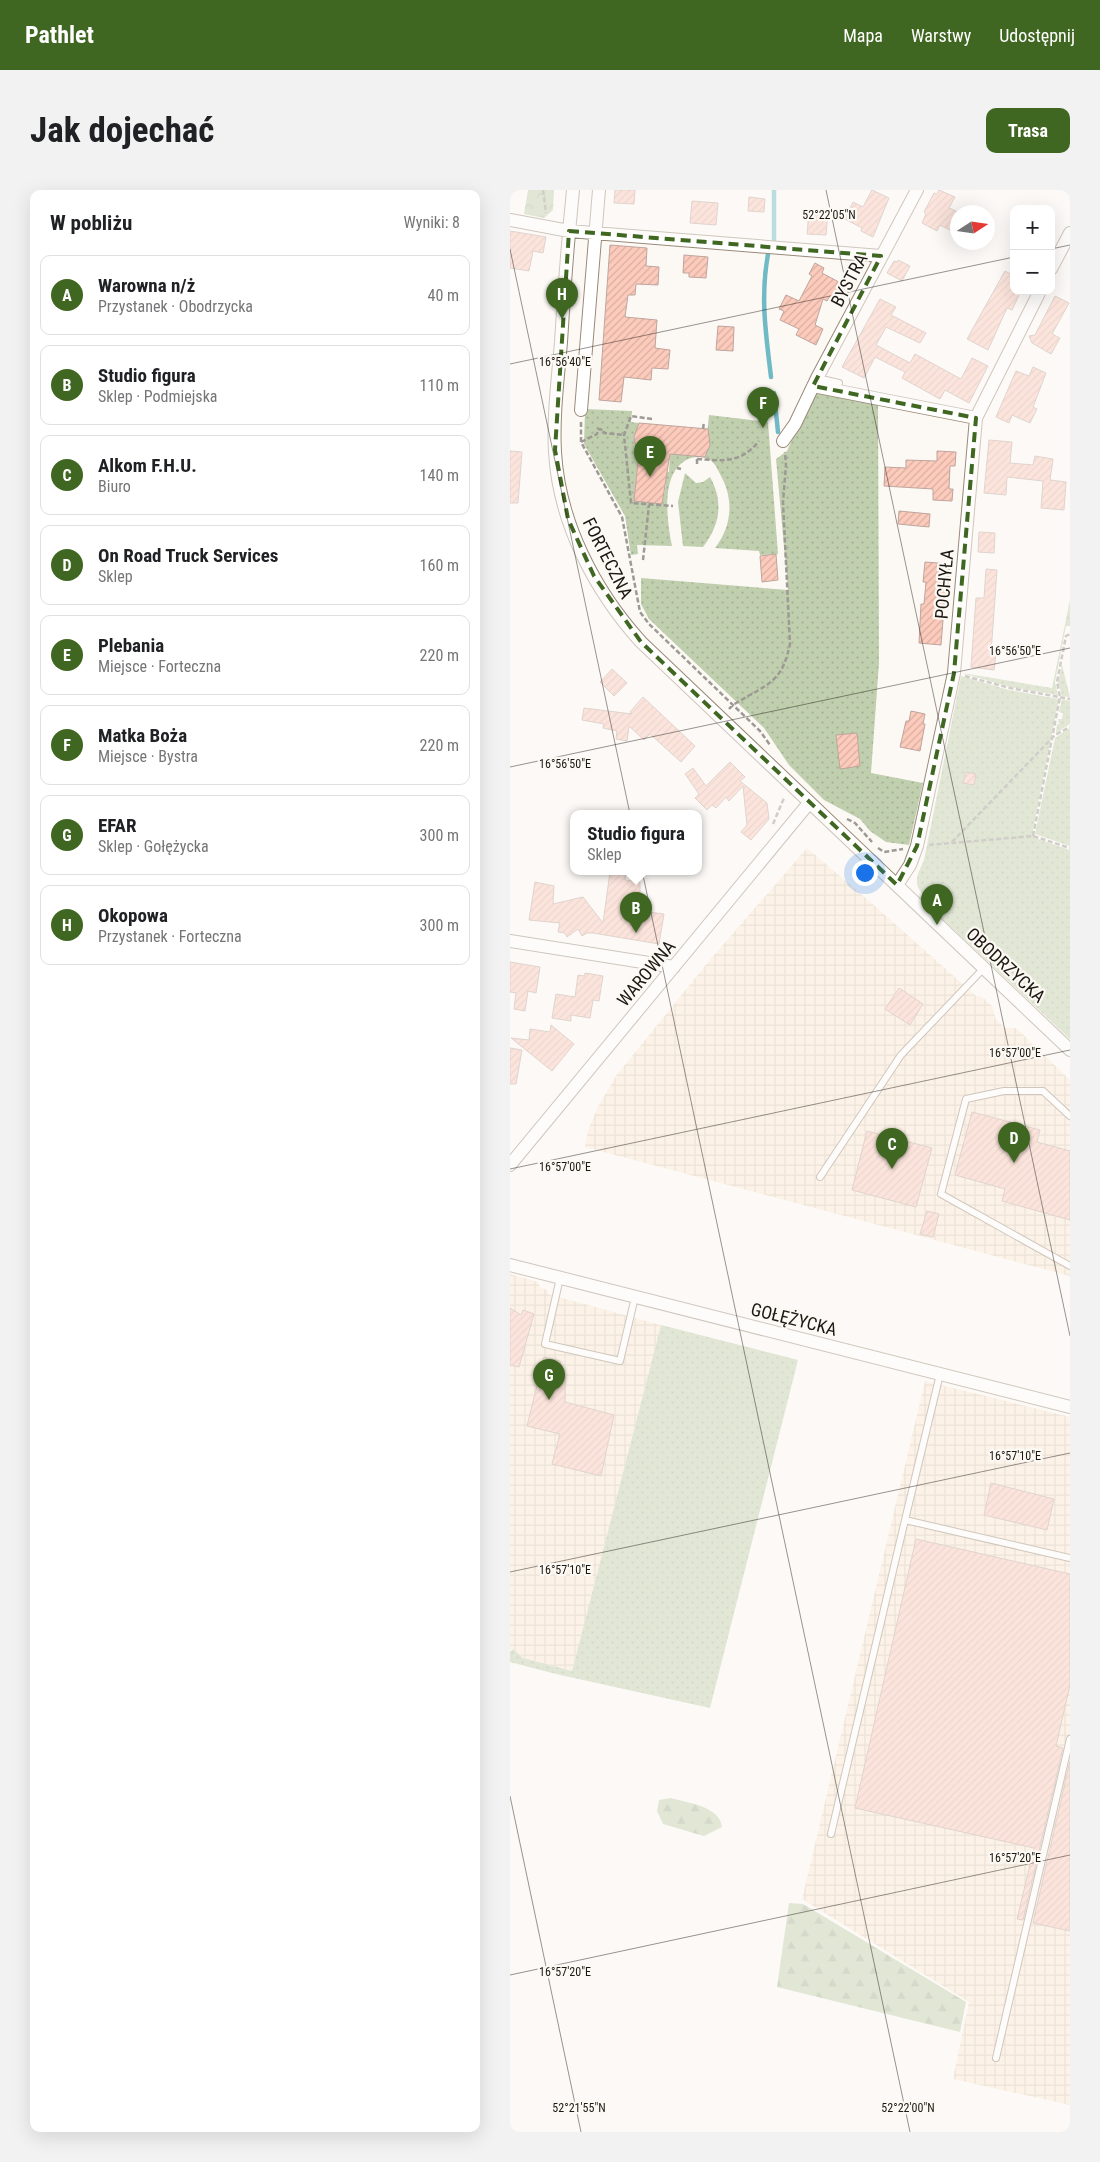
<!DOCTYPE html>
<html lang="pl">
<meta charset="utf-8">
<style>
:root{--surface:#fff;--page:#f2f2f2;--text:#202124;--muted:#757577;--line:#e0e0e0;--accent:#406721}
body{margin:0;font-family:"Roboto Condensed",sans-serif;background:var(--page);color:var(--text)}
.controls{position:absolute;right:15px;top:15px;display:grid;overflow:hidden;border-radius:10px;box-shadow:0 5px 20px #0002}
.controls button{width:45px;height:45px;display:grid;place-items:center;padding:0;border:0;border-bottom:1px solid var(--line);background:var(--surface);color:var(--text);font:25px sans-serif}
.compass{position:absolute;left:440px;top:15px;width:45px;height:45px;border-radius:50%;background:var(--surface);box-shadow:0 5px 20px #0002;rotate:78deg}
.you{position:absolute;left:354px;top:682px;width:18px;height:18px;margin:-12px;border:4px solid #fff;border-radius:50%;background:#1a73e8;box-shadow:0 0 0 8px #1a73e833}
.badge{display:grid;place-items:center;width:32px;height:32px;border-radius:50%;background:var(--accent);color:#fff;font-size:16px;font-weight:700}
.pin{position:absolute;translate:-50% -41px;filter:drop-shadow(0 1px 2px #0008)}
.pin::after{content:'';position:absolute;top:26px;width:18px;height:15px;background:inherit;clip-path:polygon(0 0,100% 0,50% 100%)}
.popup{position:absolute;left:60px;top:620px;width:132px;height:65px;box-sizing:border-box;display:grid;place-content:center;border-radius:10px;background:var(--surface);filter:drop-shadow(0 1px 4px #0005);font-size:16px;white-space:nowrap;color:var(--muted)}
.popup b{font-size:19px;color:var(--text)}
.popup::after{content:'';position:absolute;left:50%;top:100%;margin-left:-10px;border:10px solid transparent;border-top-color:var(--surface)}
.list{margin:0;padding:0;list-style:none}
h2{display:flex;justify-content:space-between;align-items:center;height:65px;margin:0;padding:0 20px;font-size:21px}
h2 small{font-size:16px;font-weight:400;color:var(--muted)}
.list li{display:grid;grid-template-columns:32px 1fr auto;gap:15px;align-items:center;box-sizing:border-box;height:80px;margin:0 10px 10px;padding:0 10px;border:1px solid var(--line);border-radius:10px}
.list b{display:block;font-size:19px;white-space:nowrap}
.list p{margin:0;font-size:16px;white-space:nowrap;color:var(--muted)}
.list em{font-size:16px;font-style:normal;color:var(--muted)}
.map{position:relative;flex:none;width:560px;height:1942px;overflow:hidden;border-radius:10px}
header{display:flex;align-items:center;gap:30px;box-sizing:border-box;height:70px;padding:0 25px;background:var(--accent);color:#fff}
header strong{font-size:24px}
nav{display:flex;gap:28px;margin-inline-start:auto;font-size:18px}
.intro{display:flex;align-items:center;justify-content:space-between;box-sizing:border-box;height:120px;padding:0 30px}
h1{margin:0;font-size:35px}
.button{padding:12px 22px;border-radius:10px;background:var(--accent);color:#fff;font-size:18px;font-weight:700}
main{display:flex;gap:30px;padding:0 30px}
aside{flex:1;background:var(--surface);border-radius:10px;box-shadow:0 5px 20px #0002}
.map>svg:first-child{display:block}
</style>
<header>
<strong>Pathlet</strong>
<nav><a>Mapa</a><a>Warstwy</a><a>Udostępnij</a></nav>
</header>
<div class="intro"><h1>Jak dojechać</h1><a class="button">Trasa</a></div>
<main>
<aside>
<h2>W pobliżu<small>Wyniki: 8</small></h2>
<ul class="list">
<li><span class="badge">A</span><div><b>Warowna n/ż</b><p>Przystanek · Obodrzycka</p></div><em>40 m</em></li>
<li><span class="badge">B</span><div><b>Studio figura</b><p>Sklep · Podmiejska</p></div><em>110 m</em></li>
<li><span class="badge">C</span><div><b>Alkom F.H.U.</b><p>Biuro</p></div><em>140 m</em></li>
<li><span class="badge">D</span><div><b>On Road Truck Services</b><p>Sklep</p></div><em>160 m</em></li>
<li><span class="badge">E</span><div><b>Plebania</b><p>Miejsce · Forteczna</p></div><em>220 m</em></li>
<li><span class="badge">F</span><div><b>Matka Boża</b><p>Miejsce · Bystra</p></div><em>220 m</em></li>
<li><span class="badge">G</span><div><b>EFAR</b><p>Sklep · Gołężycka</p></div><em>300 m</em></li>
<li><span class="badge">H</span><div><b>Okopowa</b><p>Przystanek · Forteczna</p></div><em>300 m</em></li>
</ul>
</aside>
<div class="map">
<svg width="560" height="1942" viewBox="0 0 560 1942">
<defs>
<pattern id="industrial-grid" width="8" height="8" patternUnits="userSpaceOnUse" patternTransform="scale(1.25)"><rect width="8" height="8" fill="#fde9d5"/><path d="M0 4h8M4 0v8" fill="none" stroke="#d8c7b6"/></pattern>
<pattern id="grass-dots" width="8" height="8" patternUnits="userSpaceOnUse" patternTransform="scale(1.25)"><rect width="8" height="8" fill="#c0cfae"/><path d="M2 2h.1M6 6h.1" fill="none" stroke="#a5b195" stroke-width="1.8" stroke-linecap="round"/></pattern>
<pattern id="forest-firs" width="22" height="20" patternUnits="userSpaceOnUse" patternTransform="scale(1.25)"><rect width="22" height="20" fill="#c0cfae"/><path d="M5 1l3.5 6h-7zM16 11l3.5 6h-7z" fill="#a5b195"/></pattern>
<pattern id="park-crowns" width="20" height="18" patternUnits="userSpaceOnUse" patternTransform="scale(1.25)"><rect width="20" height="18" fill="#c0cfae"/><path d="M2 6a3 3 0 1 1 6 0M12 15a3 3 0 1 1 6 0" fill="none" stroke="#a5b195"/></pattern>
<pattern id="building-hatch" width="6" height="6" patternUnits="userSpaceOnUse" patternTransform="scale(1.25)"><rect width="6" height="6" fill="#fdcbbc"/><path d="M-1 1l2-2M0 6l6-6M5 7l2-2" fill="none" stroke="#d8aea1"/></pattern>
</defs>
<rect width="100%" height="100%" fill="#fcf9f5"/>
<path fill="url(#industrial-grid)" d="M297 658 365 716 466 806H471L483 817 485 828 495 838H506L560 890V1086L75 957 78 940 88 917 106 886 199 771Z
M0 1084 28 1092 30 1098 38 1100V1104L151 1135 62 1481 13 1468 3 1459 0 1462Z
M415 1191 560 1227V1915L443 1889 459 1812 292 1709Z"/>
<path fill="url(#grass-dots)" d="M305 200 368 212 369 473 361 583 413 593 399 655 376 652 360 641 350 629 314 610 279 575 254 538 139 429 131 414V388L278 400 266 269 277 261Z
M75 219 122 221 121 232 129 233 124 247 129 262 124 311 152 314 156 294 154 293 155 282H159L160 264 195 267 199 225 258 232 268 364 250 365 249 361 205 358C222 336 224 310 211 286 208 280 205 273 200 270 195 267 187 266 181 268 149 279 157 331 162 356L127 355 128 364 121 365 115 326 74 254Z
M175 283 186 293 193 292 200 287C214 312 210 335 193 357L173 356 168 312Z
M560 410V436H556L545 492 548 505 500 497 452 483 542 498Z
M552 475 560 507 552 506 548 492Z
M451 486 499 500 549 509 523 639 525 648 560 660V849L410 708 413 704C402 693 408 684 414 670Z
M552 509 560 511V534L546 543 547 534H549L548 529H552L553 523 549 522Z
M560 538V656L525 644 545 548Z
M151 1135 288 1170 200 1518 46 1484 0 1472V1462L3 1459 13 1468 62 1481Z"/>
<path fill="url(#forest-firs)" d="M161 1608C177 1613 210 1616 212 1637L194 1646 153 1634 147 1621 149 1610Z
M279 1713 293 1714 456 1812 450 1842 267 1797Z"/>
<path fill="url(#park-crowns)" d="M18 0H44L43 20 34 28 14 24Z"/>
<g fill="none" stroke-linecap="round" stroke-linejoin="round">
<path stroke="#6fbac5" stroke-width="4.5" d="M264 0V50
M258 64C250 108 256 144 261 187
M264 203 268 242"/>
</g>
<path fill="url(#building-hatch)" stroke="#bfa59d" d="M105 0H125L124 14 104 13Z
M362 0 379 8 363 47 351 41 352 38 335 29 343 12 353 17Z
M429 0 445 7 439 18 448 22V44L430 35 427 41 412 33 416 24 414 22 424 3 427 4Z
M239 7 255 9 254 22 238 21Z
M182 11 208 13 206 35 180 33Z
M299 22 318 23 316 45 297 44Z
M0 41 36 47 33 63 23 61 19 81 0 78Z
M100 55 137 58 136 76 149 77 148 95 126 94 125 105H118L115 127 147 130 145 158 160 160 158 179 142 178 141 190 114 187 111 212 89 210Z
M174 65 198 67 196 88 179 87V83H173Z
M388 70 400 76 392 91 377 83 384 71 387 72Z
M305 73 314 78 312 83 340 98 332 112 320 106 317 111 313 109 305 135 313 139 306 155 286 145 289 139 270 130 274 121 269 119 276 105 289 111 302 86 299 84Z
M495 81 504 86V101H511L502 120 497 118 478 160 457 149Z
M545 106 559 113 542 144 550 148 541 164 522 153 519 146 525 145Z
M370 109 386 117 381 125 416 143 410 153 376 137 366 155 400 173 405 164 451 189 462 168 478 176 459 213 435 200 430 209 392 188 395 182 365 167 354 188 332 177Z
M208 136 224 137 223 161 206 160Z
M523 177 536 183 523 217 527 219 520 233 502 225 499 233 486 227 506 181 519 186Z
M129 233 198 239 200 255 195 267 160 264 152 314 124 311 129 262H127L124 247Z
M479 250 502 252 500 273 523 275 525 266 543 269 540 290 556 292 554 320 531 318 533 291 497 287 496 305 474 303Z
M0 261 12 262 8 313H0Z
M427 261 446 262 445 276H440L439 299H443L442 311 423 310V299L374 296 375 277 396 278V270L427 271Z
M389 321 420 324 419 337 388 334Z
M469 342 485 343 484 363 468 362Z
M266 364 268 390 252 392 250 366Z
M415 372 440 374 438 394 436 393 431 455 409 453 411 414H414L416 392H413Z
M476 379 487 380 481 463 486 464 484 480 461 477 466 408H474Z
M102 479 117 493 104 506 90 492Z
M133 507 185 556 171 572 140 544 134 550 119 536 117 551 106 549 107 541 93 538 94 534 72 530 74 518 122 524 120 522Z
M401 521 415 524 413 534H415L410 561 390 557 396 531H399Z
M347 543 350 576 330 579 326 545Z
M220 572 235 587 230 591 257 613 259 629 241 650 231 642 237 635 233 596 219 611 216 607 206 618 202 615 197 620 185 608 189 604 175 584 183 578 196 596Z
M456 582 466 584 464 595 453 593Z
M100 682H116L115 690 130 692V721L154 724 149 754 83 743H77L72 746 68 739 57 747 55 743 48 742 50 733 19 730 25 692 44 696 43 714 73 707 93 733Z
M0 772 30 777 26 803 18 801 15 821 4 819 6 803 0 802Z
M75 783 93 786 89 811 83 810 80 828 61 825V831L42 828 46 804 65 807 68 785 74 786Z
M389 798 413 814 400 835 375 819Z
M41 835 64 854 42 881 1 848 19 850 20 839 40 842Z
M0 858 12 860 6 894H0Z
M462 922 530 940 527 952 560 961V1030L492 1011 495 999 445 985Z
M357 941 422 958 406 1017 342 1000Z
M417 1021 429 1024 423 1047 410 1044Z
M0 1118 11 1125 13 1120 24 1124 9 1177 0 1175Z
M34 1167 50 1171 55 1186V1212L104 1225 91 1286 42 1274 50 1244 17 1236Z
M481 1293 544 1309 537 1340 474 1325Z
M406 1349 560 1384V1495L546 1556 553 1558 513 1730 507 1729 524 1658 345 1618Z
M560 1571V1741L523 1733Z"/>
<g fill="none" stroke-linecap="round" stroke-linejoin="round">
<defs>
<path id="lane" d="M307 188 329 193
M560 926 533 901H494L456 909 431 1004 560 1076
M310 987 391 865 474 778
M50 1088 35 1154 110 1171 125 1107
M430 1184 395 1330 560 1368
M321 1644 395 1330
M486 1868 560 1549"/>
<path id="street" d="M63 0C58 50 54 101 51 152 48 188 43 225 45 262 49 332 84 400 131 452L560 860
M0 30 59 41 371 66
M541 79 560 43
M303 196 466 228
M71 220 89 0
M273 251 285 234 307 188 407 0
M387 695 400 675 407 656 444 483 466 228 530 101
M0 751 164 777
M0 975 299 613
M0 1075 560 1217"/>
</defs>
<use href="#lane" stroke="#9a8978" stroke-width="8"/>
<use href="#street" stroke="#9a8978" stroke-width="14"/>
<path stroke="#9d9994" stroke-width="2.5" stroke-dasharray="5 2.5" stroke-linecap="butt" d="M33 0 36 23
M142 229 121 226 114 245 121 313 163 316
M71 232V252L112 327 130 422 139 434 250 541 260 555
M193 239 194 232
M71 252 87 244 88 239 94 240V243L114 245
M187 269C215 271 231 273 249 251
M187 274V266
M167 278 171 279
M133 370 139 315
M455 486 500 498 560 509
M219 519C224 513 232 510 238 506 266 491 273 485 280 454L273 312 276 275 275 262
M337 629 345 633 362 652
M263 634 274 608
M523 646 550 507 547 492 556 446 560 444
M442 652 545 545 560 537
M419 655 523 646 560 658
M368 658 374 662 393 659"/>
<use href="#lane" stroke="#fff" stroke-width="6"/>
<use href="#street" stroke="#fff" stroke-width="12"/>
</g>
<path d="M0 0H560V1942H0ZM59 41 371 66 303 196 466 228 444 483 407 656 387 695 131 452 84 386 58 329 45 260Z" fill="#fcf9f5" fill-opacity=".55" fill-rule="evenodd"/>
<path fill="none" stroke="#406721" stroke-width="4" stroke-dasharray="10 6" stroke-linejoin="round" d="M59 41 371 66 303 196 466 228 444 483 407 656 387 695 131 452 84 386 58 329 45 260Z"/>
<path fill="none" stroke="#1d1711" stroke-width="1" stroke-opacity="0.45" d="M316 0 560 1146M0 59 400 1942M541 59 560 55M0 174 504 67M0 577 560 458M0 979 560 860M0 1382 560 1263M0 1606 71 1942M0 1785 560 1665"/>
<g text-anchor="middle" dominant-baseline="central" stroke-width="4.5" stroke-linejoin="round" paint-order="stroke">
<g font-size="18" fill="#1d1711" stroke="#fcf9f5">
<text transform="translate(339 90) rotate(-62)">BYSTRA</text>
<text transform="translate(98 368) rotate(63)">FORTECZNA</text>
<text transform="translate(434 394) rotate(-85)">POCHYŁA</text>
<text transform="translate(496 775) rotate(43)">OBODRZYCKA</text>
<text transform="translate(136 783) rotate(-50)">WAROWNA</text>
<text transform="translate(284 1129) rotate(14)">GOŁĘŻYCKA</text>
</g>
</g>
<g font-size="12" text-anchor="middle" fill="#1d1711" stroke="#fcf9f5" stroke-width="4.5" stroke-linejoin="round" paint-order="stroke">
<text x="319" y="29">52°22'05"N</text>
<text x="55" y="176">16°56'40"E</text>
<text x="505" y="465">16°56'50"E</text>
<text x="55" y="578">16°56'50"E</text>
<text x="505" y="867">16°57'00"E</text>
<text x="55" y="981">16°57'00"E</text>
<text x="505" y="1270">16°57'10"E</text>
<text x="55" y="1384">16°57'10"E</text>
<text x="505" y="1672">16°57'20"E</text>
<text x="55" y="1786">16°57'20"E</text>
<text x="69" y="1922">52°21'55"N</text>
<text x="398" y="1922">52°22'00"N</text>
</g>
</svg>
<div class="controls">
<button>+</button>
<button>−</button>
</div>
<svg class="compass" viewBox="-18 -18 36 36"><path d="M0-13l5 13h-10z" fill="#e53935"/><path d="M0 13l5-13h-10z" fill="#757577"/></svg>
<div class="you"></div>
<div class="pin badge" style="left:427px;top:735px">A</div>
<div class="pin badge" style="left:126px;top:743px">B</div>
<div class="popup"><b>Studio figura</b>Sklep</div>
<div class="pin badge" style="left:382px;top:979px">C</div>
<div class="pin badge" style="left:504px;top:973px">D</div>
<div class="pin badge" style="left:140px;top:287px">E</div>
<div class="pin badge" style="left:253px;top:238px">F</div>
<div class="pin badge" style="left:39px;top:1210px">G</div>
<div class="pin badge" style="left:52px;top:129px">H</div>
</div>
</main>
